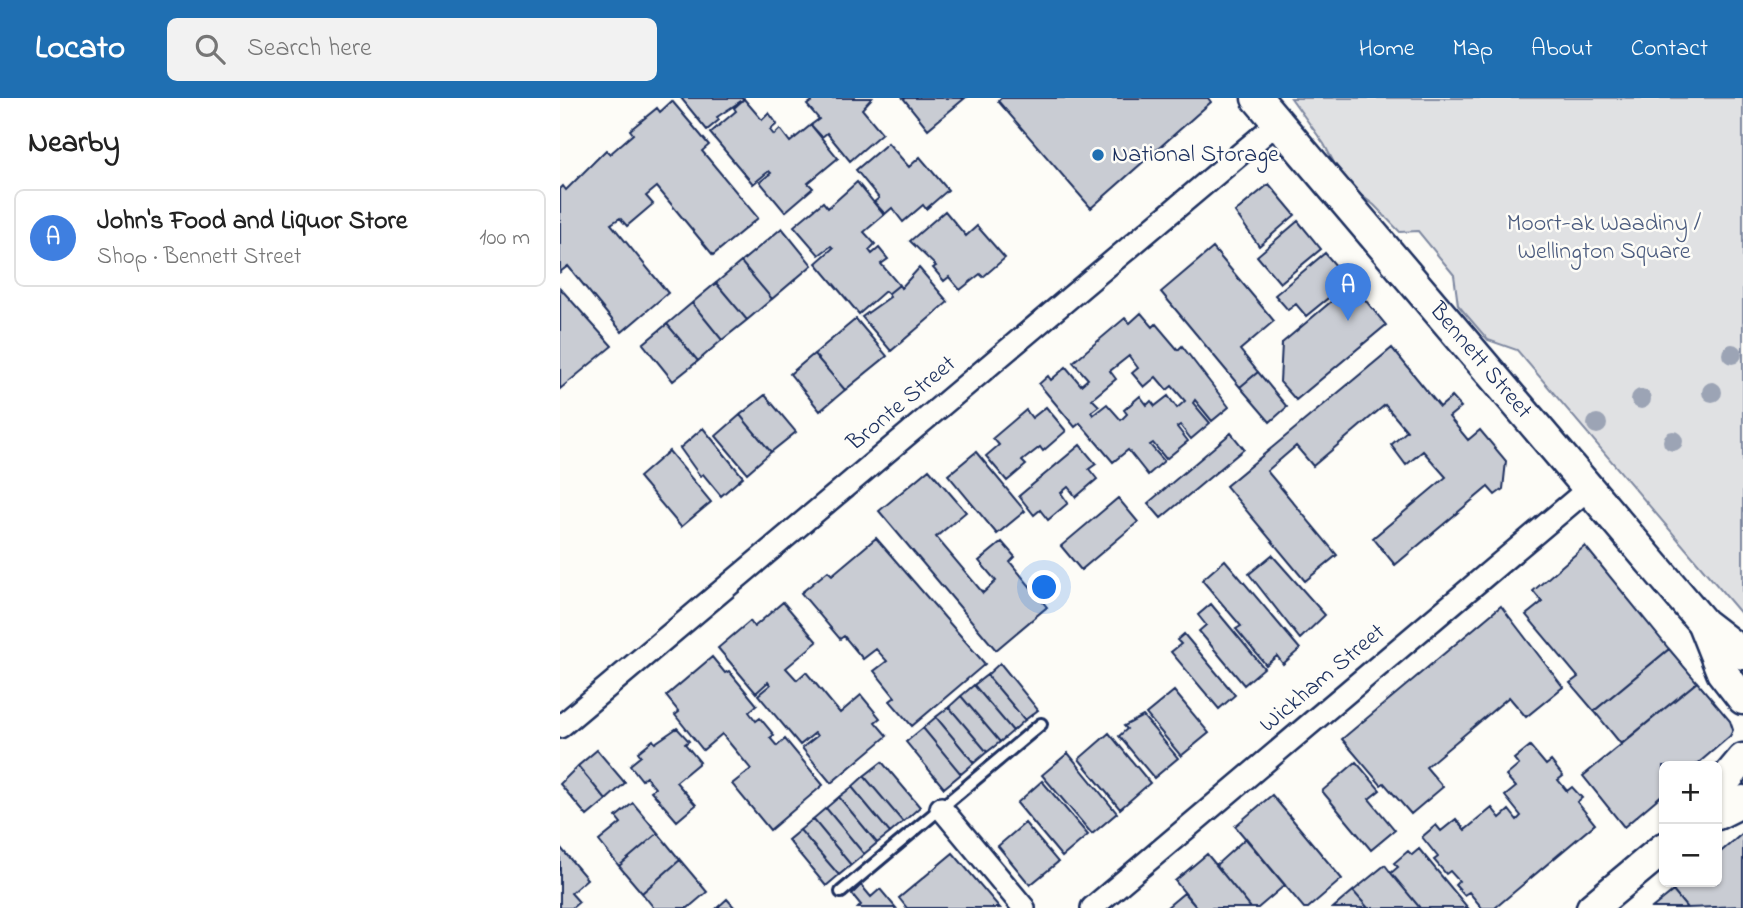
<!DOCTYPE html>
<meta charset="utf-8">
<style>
:root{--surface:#fff;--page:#f2f2f2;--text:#222;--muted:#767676;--line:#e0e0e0;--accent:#1f6fb2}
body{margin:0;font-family:"Indie Flower",sans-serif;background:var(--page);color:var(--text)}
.controls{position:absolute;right:21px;bottom:21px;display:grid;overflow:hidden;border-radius:10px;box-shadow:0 2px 5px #0004}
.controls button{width:63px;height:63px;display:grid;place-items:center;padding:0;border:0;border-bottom:2px solid var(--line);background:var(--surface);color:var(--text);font:35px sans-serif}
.you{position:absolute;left:485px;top:490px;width:24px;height:24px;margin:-18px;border:5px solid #fff;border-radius:50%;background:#1a73e8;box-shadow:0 0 0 10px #1a73e833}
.badge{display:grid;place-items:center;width:46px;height:46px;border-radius:50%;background:var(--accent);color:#fff;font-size:23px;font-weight:700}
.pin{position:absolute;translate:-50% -58px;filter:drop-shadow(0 2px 4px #0008)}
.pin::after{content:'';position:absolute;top:37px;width:24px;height:21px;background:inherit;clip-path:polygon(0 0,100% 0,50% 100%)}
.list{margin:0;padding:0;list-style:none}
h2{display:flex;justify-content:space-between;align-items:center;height:91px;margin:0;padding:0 28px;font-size:30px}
h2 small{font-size:23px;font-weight:400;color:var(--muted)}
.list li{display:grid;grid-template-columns:46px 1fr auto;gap:21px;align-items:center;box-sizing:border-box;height:98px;margin:0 14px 14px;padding:0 14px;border:2px solid var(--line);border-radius:10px}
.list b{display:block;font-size:26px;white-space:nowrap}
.list p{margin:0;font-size:23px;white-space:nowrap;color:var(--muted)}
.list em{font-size:23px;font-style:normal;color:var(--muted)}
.icon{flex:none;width:38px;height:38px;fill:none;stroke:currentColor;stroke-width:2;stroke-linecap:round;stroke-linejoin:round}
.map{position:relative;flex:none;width:1183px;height:810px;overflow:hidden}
header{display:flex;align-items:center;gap:42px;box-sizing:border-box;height:98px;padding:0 35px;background:var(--accent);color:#fff}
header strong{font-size:33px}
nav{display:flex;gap:38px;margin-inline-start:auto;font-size:24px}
.search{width:490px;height:63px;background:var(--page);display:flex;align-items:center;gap:18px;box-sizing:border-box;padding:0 24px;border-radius:10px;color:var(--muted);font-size:26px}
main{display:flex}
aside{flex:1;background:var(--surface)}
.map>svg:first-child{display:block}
</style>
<header>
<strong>Locato</strong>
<div class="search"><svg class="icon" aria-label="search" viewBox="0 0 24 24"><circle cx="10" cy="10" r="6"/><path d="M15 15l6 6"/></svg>Search here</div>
<nav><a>Home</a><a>Map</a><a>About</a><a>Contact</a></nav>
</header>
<main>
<aside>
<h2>Nearby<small></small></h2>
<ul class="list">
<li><span class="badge" style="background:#3f7fe0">A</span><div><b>John's Food and Liquor Store</b><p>Shop · Bennett Street</p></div><em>100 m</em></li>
</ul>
</aside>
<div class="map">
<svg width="1183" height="810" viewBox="0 0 1183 810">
<rect width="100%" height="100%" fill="#fdfcf7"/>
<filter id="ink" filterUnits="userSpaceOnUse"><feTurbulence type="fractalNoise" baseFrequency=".0143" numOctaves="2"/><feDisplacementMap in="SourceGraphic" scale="14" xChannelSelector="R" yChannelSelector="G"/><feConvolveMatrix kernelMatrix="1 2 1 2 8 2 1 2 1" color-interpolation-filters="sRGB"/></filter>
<g filter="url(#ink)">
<path fill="#e0e1e3" stroke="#7e88a0" stroke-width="2" d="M731 0H1183V518L957 252 928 242 898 207 894 177 858 133 840 134 814 107 785 85 764 46Z"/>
<path fill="#c9ccd3" stroke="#1b2f5e" stroke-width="2" fill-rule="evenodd" d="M121 0H184V1L157 19 159 22 147 32Z
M256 0H312L302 11 322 35 290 63 267 35 262 39 251 27 259 21 247 7Z
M343 0H405L368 31Z
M441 0H648L651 4 531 110 438 3Z
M184 1 202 22 209 15 217 26 210 32 214 37 220 31 230 44 251 27 278 60 248 85 253 90 225 114 200 84 211 75 209 73 193 86 150 35 176 13 174 10Z
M112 3 149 47 142 53 198 120 153 157 97 89 86 98 93 106 67 128 60 120 51 126 108 195 62 234 8 168 0 174V91L3 88 6 92 46 52 50 56 73 36 70 32 97 10 100 14Z
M328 45 349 69 360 59 388 92 366 111 363 107 343 124 332 110 325 116 314 104 319 100 296 72Z
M297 84 324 117 304 134 315 146 309 152 312 156 319 150 328 161 321 166 339 187 328 196 325 193 299 216 256 165 273 150 271 148 259 157 234 128 263 104 268 110Z
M709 86 735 117 699 148 675 114Z
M385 113 406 138 417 128 445 160 423 179 420 176 400 192 389 179 384 183 373 170 376 168 350 143Z
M738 123 761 151 720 185 697 158Z
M222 130 252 167 212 201 181 164Z
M653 150 714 223 680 252 698 274 680 289 601 194Z
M765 155 789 183 746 218 736 206 728 212 715 197Z
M181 164 212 201 187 222 156 185Z
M359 170 388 204 331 253 302 219 330 199 328 196 339 187 341 190Z
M156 185 187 222 162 242 132 205Z
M792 186 826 227 736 302 720 284 722 245Z
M0 190 52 248 0 291Z
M132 205 162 242 138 263 107 226Z
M581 215 593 229 596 226 618 252 622 248 669 309 652 323 635 302 633 305 650 325 631 341 620 327 617 329 628 343 606 361 593 345 590 347 604 363 588 377 568 352 553 364 520 325 515 329 479 286 488 278 491 282 506 269 521 287 528 281 513 264 565 220 570 225ZM569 258 578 270 572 275 584 289 596 279 607 292 612 288 625 303 617 310 608 298 595 308 591 303 587 307 580 298 564 312 567 316 561 322 547 306 533 317 531 314 539 308 532 301 556 281 550 273Z
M296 221 327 258 285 292 254 256Z
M107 226 138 263 113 283 83 246Z
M832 250 880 309 892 299 901 309 889 319 908 342 920 332 946 363 943 391 935 397 928 389 835 467 813 440 886 379 863 353 846 367 831 347 847 333 825 307 753 368 736 348 707 373 777 457 745 483 666 388Z
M254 256 285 292 260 313 230 276Z
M698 274 727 309 710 324 680 289Z
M205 297 236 334 211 354 180 317Z
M486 309 506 333 483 353 480 349 462 363 466 367 447 383 426 358 439 347 433 340 466 312 472 320Z
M180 317 211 354 187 375 156 338Z
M143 330 183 379 161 398 143 376 140 378 120 350Z
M671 335 684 351 601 420 588 405Z
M520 347 536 366 529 371 537 381 516 399 508 389 501 395 508 405 488 422 480 412 474 417 459 398Z
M109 353 151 404 121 429 79 379Z
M416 354 465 413 437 436 388 377Z
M369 371 406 414 376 439 423 495 436 483 419 463 442 444 455 459 450 464 487 509 436 552 319 413Z
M558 400 578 424 521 472 501 448Z
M316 440 425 566 352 628 330 603 335 599 314 573 327 563 316 551 303 561 284 538 280 541 241 495 268 473 272 477Z
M1025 448 1109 551 1034 613 1010 585 1018 579 966 517 982 504 973 493Z
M712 457 765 517 740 541 689 476Z
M665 462 740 551 723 566 717 558 706 567 676 531 681 528 642 482Z
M223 504 257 544 226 570 237 582 246 574 280 615 301 597 320 620 315 624 327 638 271 685 242 650 257 638 255 635 240 647 198 597 210 587 208 584 196 595 158 550 190 523 194 529Z
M651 506 704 570 684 587 639 533 646 527 638 517Z
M941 508 1003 589 966 619 949 599 866 669 883 689 851 716 824 685 821 687 782 641Z
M624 536 675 597 659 611 611 554 621 546 617 542Z
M1109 551 1137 584 1061 646 1034 613Z
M152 559 165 575 169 573 197 607 189 614 196 623 200 620 214 637 210 640 217 648 225 641 263 687 210 732 172 686 191 671 162 636 143 652 115 617 119 614 106 598Z
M440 565 478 612 465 622 427 577Z
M427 577 465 622 453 633 414 587Z
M1137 584 1170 623 1173 632 1170 638 1135 668H1104V695L1064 729 1023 678Z
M414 587 453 633 440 644 401 598Z
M614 593 649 635 621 658 586 616Z
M401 598 440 644 427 654 389 609Z
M389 609 427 654 414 665 376 619Z
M583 618 618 660 594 680 559 638 567 631 564 628Z
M376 619 414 665 401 676 363 630Z
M117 630 129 643 125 646 140 664 116 684 136 707 117 723 91 693 95 690 86 679 82 682 70 667 81 658 78 654 93 642 95 645Z
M363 630 401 676 384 690 346 644Z
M549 635 590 685 560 711 519 661Z
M970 648 986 667 991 663 1003 678 998 682 1007 693 1012 689 1022 700 1017 704 1035 726 935 810H922L909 794 904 797 895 787 899 783 890 773 886 776 874 762 878 759 862 739 876 727 881 733 896 721 905 732 932 710 940 720 949 712 957 722 961 718 945 698 956 689 946 678 959 667 954 661Z
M37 652 65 685 46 702 18 668Z
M508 655 557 715 532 736 482 677Z
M322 664 360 709 343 724 304 678Z
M796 664 820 692 809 701 835 732 811 752 762 693Z
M18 668 46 702 27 718 0 686Z
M304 678 343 724 330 735 292 689Z
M482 683 528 737 502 759 457 705Z
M292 689 330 735 317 745 279 699Z
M712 697 782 781 748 810H744L675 728Z
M279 699 317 745 304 756 266 710Z
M73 705 98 735 59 768 39 743 61 725 56 719Z
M266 710 304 756 291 767 253 721Z
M253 721 291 767 279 777 240 732Z
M465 725 498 764 470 787 438 748Z
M240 732 279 777 266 788 228 742Z
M98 735 120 762 82 795 59 768Z
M1183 735V808L1127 810 1113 793 1124 784H1157V757Z
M686 740 725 787 698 810H691L656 767Z
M0 749 27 781 11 795 19 804 12 810H0Z
M859 751 908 810H860L831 775 838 769 834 765 848 753 852 757Z
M393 755 440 810H347L339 800Z
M647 756 656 767 691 810H637L615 783Z
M120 762 147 794 128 810H94L82 795Z
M825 767 831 775 860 810H808L793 793Z
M301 787 311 799 320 791 336 810H298L301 807 292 796Z
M793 793 808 810H773Z
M1113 793 1127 810H1092Z
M624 795 637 810H606Z
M167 801 175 810H157Z"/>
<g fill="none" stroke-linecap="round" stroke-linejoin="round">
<defs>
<path id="service" d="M281 794 481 626"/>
<path id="minor" d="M0 629 717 25
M381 710 464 810
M532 810 1028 391"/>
<g id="secondary">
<path id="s1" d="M697 0 1143 525 1183 556"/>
<path d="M1143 526 1162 574 1183 601"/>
<path d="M1157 692 1183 661"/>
<path d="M1157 716 1183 703"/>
<path d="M1032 810 1104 750"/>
</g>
</defs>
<use href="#service" stroke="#1b2f5e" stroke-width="16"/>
<use href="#minor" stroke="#1b2f5e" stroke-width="26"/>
<use href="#secondary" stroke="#1b2f5e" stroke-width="35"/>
<use href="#service" stroke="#fdfcf7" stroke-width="10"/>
<use href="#minor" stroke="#fdfcf7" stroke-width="21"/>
<use href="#secondary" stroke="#fdfcf7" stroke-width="30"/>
</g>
<g fill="#9ca4b5">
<circle cx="1172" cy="256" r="10"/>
<circle cx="1152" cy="294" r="10"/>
<circle cx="1081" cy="301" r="10"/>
<circle cx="1037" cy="326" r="10"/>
<circle cx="1113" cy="343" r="10"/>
</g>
</g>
<circle fill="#1f6fb2" stroke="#fdfcf7" stroke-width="2.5" cx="538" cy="57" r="7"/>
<g text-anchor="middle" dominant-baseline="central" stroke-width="5" stroke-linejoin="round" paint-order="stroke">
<g font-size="24" fill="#1b2f5e" stroke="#fdfcf7" text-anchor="start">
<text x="552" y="57">National Storage</text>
</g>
<g font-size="24" fill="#4c5c7f" stroke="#fdfcf7">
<text x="1044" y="126">Moort-ak Waadiny /<tspan x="1044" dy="28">Wellington Square</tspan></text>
</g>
<g font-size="24" fill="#1b2f5e" stroke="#fdfcf7">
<text stroke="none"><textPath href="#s1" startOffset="345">Bennett Street</textPath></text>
<text transform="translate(342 306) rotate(-40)">Bronte Street</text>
<text transform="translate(763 581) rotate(-40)">Wickham Street</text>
</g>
</g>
</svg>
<div class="controls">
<button>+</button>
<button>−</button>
</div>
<div class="you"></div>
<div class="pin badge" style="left:788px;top:223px;background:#3f7fe0">A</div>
</div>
</main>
